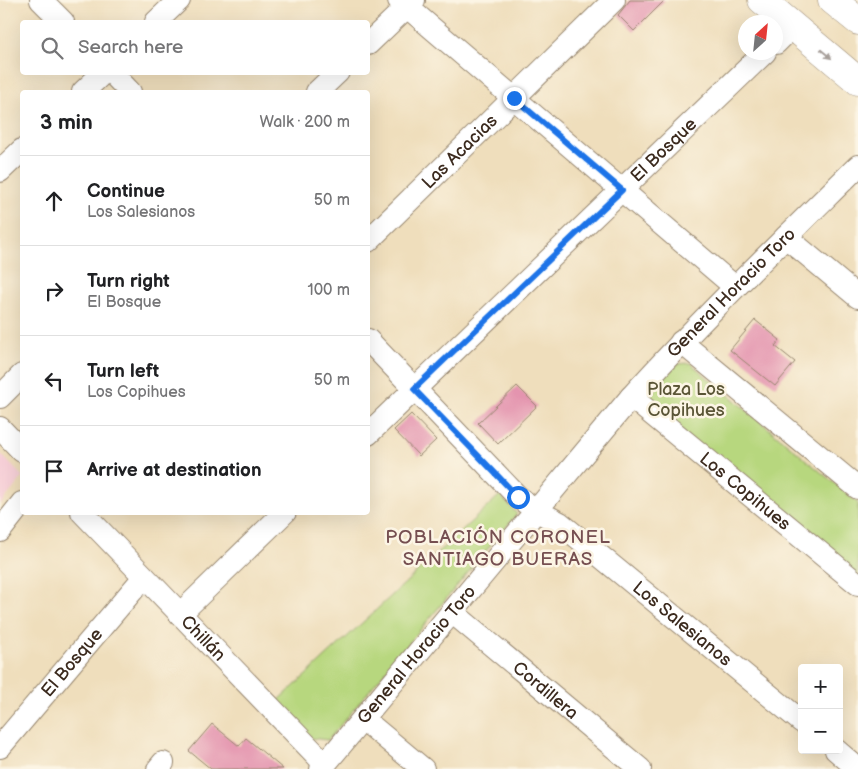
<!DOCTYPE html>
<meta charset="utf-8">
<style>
:root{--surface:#fff;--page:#f6f6f6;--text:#202124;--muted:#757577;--line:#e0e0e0}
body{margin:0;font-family:"Balsamiq Sans",sans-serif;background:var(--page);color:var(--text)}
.controls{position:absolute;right:15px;bottom:15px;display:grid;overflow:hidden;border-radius:5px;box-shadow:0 5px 20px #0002}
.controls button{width:45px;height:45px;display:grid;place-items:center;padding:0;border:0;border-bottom:1px solid var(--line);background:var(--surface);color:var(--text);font:25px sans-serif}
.compass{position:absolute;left:738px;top:15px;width:45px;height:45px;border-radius:50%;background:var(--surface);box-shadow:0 5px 20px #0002;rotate:27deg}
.stop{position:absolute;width:15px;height:15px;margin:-11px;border:4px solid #1a73e8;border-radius:50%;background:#fff}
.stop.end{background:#1a73e8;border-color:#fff;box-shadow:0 1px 5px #0008}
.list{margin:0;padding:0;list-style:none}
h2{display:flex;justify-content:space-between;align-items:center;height:65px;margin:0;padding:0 20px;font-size:21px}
h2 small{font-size:16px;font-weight:400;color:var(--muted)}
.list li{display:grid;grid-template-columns:32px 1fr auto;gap:15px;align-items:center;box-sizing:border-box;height:90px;padding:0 20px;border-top:1px solid var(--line)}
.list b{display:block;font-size:19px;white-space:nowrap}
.list p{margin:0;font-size:16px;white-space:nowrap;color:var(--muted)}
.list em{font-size:16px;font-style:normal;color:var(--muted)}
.icon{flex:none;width:28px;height:28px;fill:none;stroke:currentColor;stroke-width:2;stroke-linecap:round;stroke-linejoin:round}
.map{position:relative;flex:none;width:858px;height:769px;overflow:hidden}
.search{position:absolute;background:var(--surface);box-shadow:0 5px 20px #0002;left:20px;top:20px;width:350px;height:55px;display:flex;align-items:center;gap:12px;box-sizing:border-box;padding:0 18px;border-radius:5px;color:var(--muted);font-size:19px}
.panel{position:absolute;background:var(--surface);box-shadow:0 5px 20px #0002;left:20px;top:90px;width:350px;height:425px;border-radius:5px}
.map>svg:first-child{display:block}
</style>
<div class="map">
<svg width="858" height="769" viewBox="0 0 858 769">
<rect width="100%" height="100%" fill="#fcf5e5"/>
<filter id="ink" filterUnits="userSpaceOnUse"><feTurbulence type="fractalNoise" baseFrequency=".02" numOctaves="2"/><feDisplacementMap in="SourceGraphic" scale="10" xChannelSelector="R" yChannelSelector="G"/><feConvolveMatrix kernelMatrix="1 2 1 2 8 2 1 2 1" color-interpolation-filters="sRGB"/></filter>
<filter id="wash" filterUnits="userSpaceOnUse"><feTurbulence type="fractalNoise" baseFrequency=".0096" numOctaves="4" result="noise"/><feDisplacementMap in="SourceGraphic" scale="20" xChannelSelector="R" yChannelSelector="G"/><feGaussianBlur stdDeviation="1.12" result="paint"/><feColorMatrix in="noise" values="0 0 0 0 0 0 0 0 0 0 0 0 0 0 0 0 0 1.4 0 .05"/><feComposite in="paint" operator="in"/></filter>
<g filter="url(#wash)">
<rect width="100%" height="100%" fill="#efdebc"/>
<path fill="#f6cfd7" d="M0 453 22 476V478L0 505Z"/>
<path fill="#b7d77e" stroke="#79804e" d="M690 363 858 503V578L644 403 676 364Z
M500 495 517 514 328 740 310 738 278 701Z"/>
<g id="blocks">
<path fill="#e494af" d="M630 0H665L634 31 618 15Z
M755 320 780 340 775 346 795 362 775 386 730 350Z
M517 386 537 406 498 444 478 423Z
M411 414 436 440 419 456 394 430Z
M212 724 239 746 246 738 283 769H211L189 751Z"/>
</g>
</g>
<g filter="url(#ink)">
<use href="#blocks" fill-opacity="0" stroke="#95846d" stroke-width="1"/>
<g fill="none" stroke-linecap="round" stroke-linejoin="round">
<defs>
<g id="minor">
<path d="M41 0 63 22"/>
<path d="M399 0 735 287"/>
<path d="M156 22 179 0"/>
<path d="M776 43 793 26"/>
<path d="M368 44 414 0"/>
<path d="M111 72 130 92"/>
<path d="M83 92 104 72"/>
<path d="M317 92 338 72"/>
<path d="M0 171 22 150"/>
<path d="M786 237 858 297"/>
<path id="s1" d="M368 241 614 0"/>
<path id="s2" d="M368 340 518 497 537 511 560 523 802 722"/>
<path d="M681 342 858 488"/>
<path d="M0 397 22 375"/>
<path id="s3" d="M631 397 858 584"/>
<path d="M0 428 22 451"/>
<path id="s4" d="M368 434 765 52"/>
<path id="s5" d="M82 512 325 764"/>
<path d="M0 531 22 503"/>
<path id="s6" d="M452 612 640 769"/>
<path d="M180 614 285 512"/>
<path d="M363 719 423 769"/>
<path id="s7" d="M0 747 144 577"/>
<path d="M836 750 858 769"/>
<path d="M158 769 163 763"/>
<path id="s8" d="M321 769 631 397C703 317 781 242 858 166"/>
</g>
<path id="major" d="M762 0 858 81
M832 0 858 21"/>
</defs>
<use href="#minor" stroke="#95846d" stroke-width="24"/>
<use href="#major" stroke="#95846d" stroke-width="29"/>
<use href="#minor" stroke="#fff" stroke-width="22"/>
<use href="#major" stroke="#fff" stroke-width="28"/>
</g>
<defs><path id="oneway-solid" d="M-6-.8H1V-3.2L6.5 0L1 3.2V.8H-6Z" transform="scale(1.25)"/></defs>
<use fill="#a79f9a" href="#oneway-solid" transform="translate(826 54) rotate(40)"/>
</g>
<g fill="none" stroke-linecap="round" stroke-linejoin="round" filter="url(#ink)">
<path stroke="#1a73e8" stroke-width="6" d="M514 98 622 190 414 389 518 497"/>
</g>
<g text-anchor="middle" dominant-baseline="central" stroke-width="5" stroke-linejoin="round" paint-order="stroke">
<g font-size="18" fill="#3b2a1e" stroke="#fcf5e5">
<text stroke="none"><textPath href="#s4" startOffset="410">El Bosque</textPath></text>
<text stroke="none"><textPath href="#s1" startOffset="128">Las Acacias</textPath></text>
<text stroke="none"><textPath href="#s8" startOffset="629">General Horacio Toro</textPath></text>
<text stroke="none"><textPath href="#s3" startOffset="148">Los Copihues</textPath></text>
<text stroke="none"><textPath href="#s2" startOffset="425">Los Salesianos</textPath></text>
<text stroke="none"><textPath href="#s5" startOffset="175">Chillán</textPath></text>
<text stroke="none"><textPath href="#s8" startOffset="149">General Horacio Toro</textPath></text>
<text stroke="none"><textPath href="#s7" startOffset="111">El Bosque</textPath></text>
<text stroke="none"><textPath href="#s6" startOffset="122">Cordillera</textPath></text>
</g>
<g font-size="18" fill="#5a5536" stroke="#fcf5e5">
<text x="686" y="389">Plaza Los<tspan x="686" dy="21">Copihues</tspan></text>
</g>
<g font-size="19" letter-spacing="1" fill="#764f51" stroke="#fcf5e5">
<text x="498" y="537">POBLACIÓN CORONEL<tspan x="498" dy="22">SANTIAGO BUERAS</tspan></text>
</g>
</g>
</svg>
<div class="controls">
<button>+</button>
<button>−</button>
</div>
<svg class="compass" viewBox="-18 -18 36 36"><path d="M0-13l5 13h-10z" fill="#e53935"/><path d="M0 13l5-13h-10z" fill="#757577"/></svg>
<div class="stop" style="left:518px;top:497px"></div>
<div class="stop end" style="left:514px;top:98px"></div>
<div class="search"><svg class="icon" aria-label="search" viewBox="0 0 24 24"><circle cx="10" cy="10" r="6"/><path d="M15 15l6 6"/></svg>Search here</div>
<section class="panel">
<h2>3 min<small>Walk · 200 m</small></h2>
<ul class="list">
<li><svg class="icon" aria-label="ahead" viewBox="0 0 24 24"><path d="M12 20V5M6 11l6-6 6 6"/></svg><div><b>Continue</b><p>Los Salesianos</p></div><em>50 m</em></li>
<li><svg class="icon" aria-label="right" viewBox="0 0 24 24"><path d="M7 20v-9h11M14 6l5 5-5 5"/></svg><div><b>Turn right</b><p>El Bosque</p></div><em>100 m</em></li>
<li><svg class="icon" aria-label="left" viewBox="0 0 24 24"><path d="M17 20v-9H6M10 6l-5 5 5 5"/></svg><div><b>Turn left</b><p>Los Copihues</p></div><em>50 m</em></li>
<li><svg class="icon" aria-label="arrive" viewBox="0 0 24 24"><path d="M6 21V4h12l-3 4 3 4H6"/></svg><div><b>Arrive at destination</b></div></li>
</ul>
</section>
</div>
